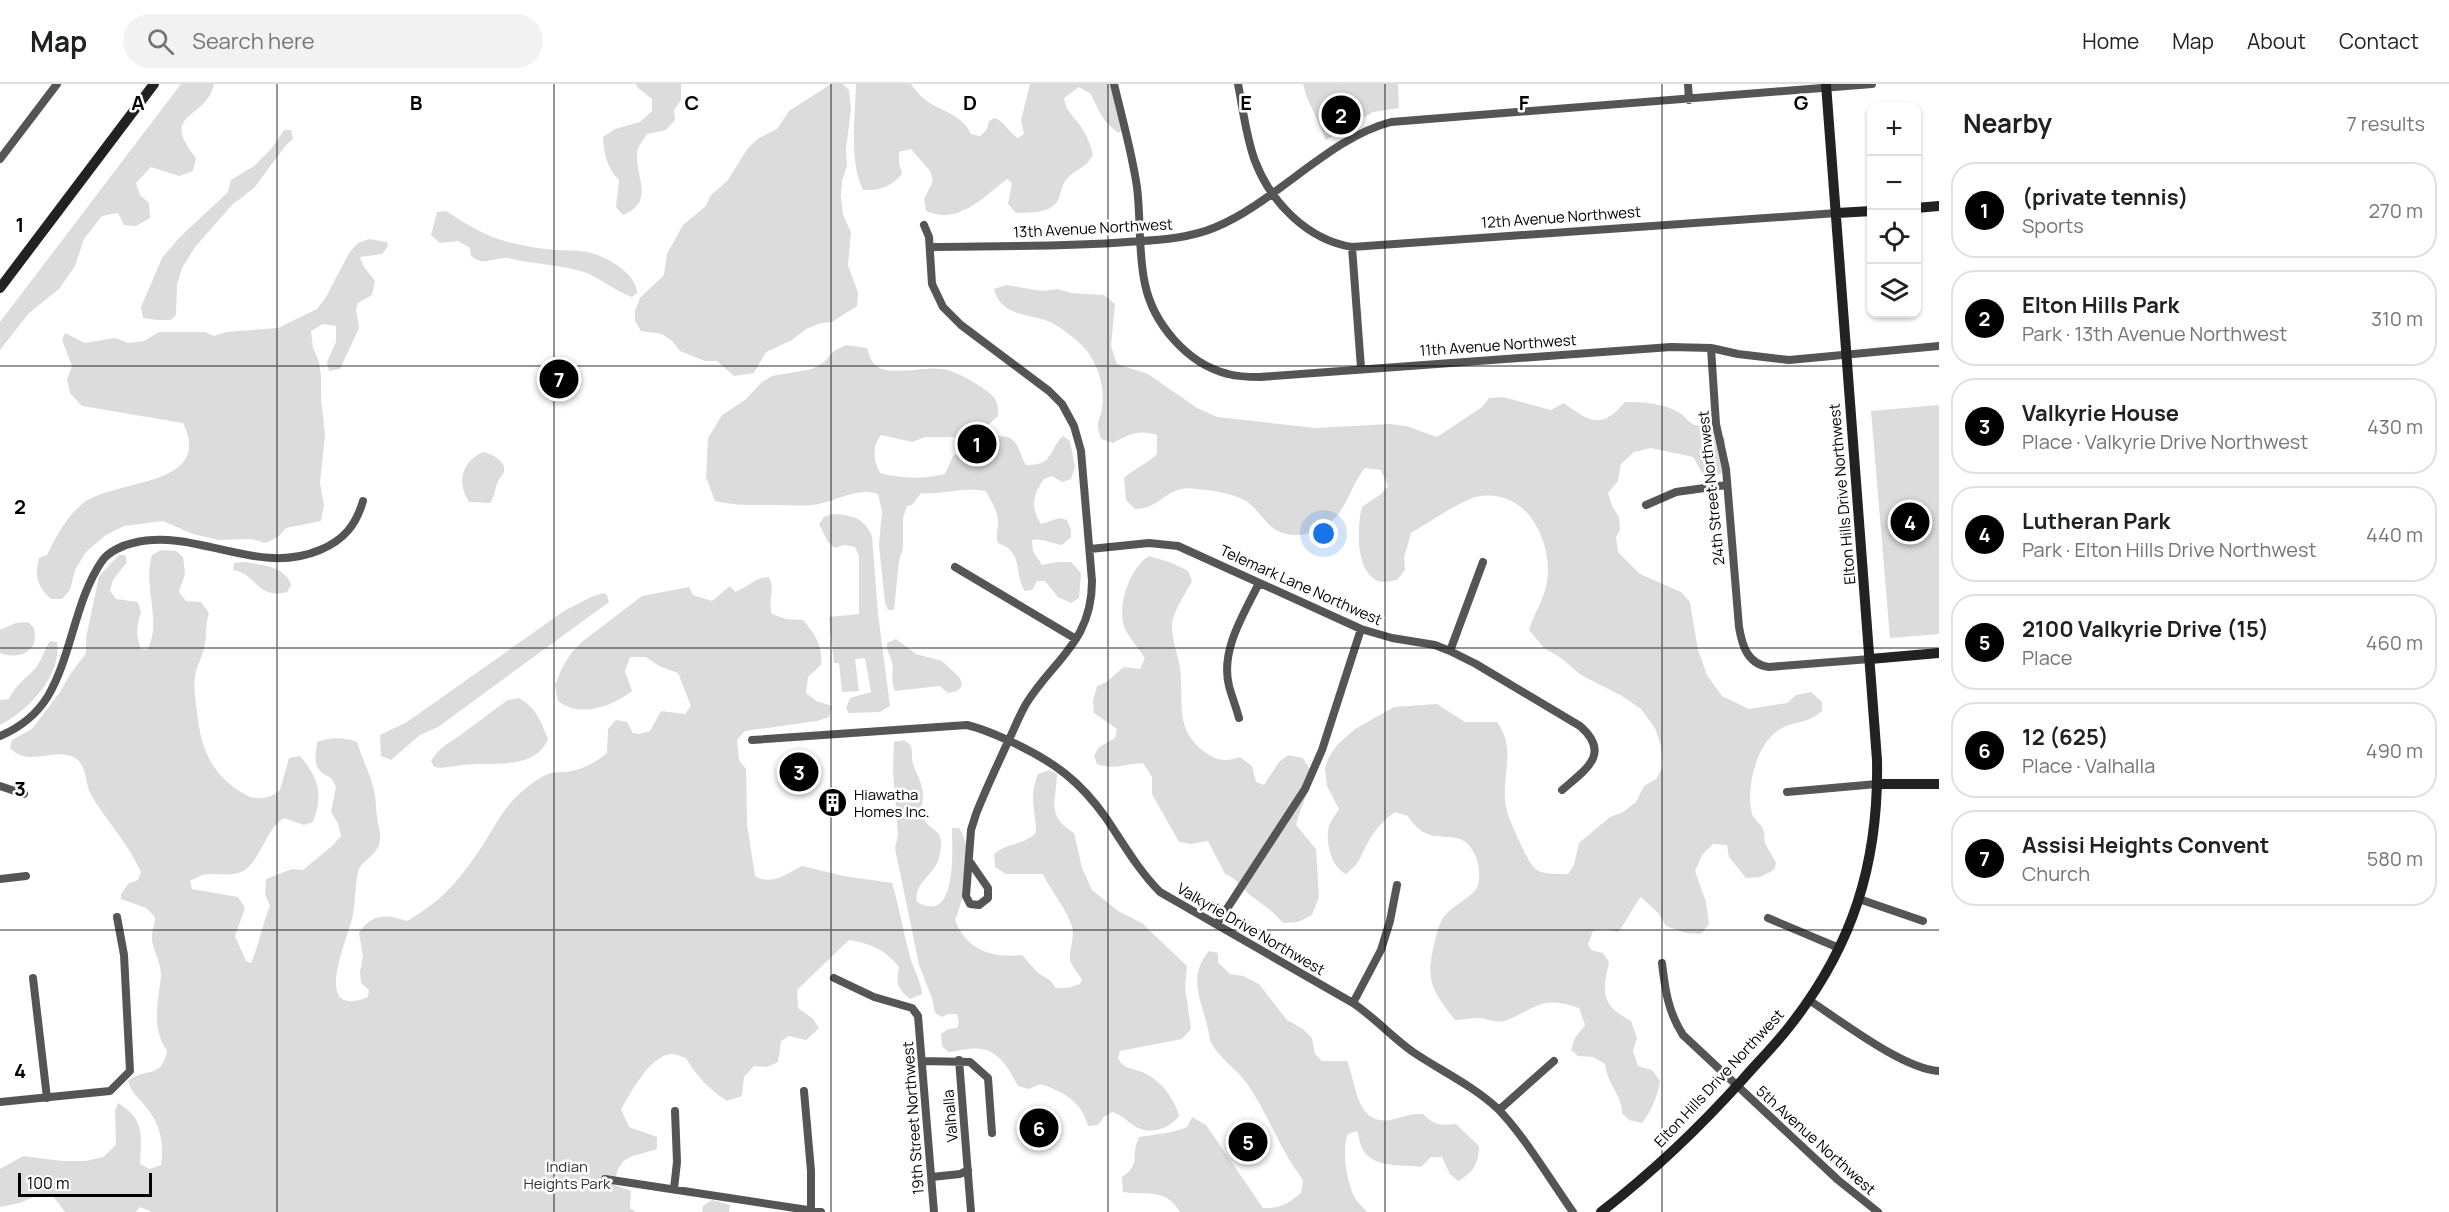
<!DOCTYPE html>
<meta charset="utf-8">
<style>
:root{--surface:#fff;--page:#f2f2f2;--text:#202124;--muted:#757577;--line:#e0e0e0;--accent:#000}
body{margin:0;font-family:Manrope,sans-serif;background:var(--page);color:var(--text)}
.controls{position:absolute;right:18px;top:18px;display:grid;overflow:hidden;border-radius:12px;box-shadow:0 2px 4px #0004}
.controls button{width:54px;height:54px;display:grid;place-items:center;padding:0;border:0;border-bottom:2px solid var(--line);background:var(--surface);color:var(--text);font:30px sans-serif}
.scale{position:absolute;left:18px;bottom:15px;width:134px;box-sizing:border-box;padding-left:6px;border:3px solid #000;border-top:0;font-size:16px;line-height:21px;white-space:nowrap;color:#000;-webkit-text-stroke:4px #fff;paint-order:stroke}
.you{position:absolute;left:1324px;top:450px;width:21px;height:21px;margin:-15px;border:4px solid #fff;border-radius:50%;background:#1a73e8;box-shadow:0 0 0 9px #1a73e833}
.badge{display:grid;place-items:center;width:39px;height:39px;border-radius:50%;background:var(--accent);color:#fff;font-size:20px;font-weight:700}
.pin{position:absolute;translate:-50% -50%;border:3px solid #fff;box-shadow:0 2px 6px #0006}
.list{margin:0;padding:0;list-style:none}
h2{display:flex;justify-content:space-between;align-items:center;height:78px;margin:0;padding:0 24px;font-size:26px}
h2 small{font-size:20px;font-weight:400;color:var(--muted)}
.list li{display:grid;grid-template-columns:39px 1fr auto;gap:18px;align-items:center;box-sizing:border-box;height:96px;margin:0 12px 12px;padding:0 12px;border:2px solid var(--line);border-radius:24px}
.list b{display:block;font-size:22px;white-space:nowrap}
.list p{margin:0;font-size:20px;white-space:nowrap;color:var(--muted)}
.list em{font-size:20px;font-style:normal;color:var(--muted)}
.icon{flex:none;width:33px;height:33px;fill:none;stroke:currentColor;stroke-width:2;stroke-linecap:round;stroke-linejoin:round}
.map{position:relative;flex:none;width:1939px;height:1128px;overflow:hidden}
header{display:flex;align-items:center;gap:36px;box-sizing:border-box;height:84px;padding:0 30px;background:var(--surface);border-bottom:2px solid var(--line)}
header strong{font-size:28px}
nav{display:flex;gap:33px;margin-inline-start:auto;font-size:21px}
.search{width:420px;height:54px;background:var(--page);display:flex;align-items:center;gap:15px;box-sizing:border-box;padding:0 21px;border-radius:33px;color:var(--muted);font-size:22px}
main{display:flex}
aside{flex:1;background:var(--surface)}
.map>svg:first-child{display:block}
</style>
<header>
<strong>Map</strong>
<div class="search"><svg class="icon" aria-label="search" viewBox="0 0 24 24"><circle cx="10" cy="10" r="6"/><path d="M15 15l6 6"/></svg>Search here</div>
<nav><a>Home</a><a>Map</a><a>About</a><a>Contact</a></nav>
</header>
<main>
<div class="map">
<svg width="1939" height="1128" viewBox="0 0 1939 1128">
<rect width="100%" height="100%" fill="#fff"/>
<path fill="#dcdcdc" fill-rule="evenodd" d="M181 0H214C206 37 158 27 196 74L193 87 179 92 151 83 136 99 140 111 149 119 150 134 136 142 124 141 118 129 102 132 84 155 75 182 59 205 29 229 0 266V238Z
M636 0H681V16L674 26 675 36 666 46 647 50C645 54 641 58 639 62 629 86 660 116 623 131L616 123 619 96C607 84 604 70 603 53L615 45 640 38 652 27V15L637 3Z
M831 0H843L849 6 851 25 846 65 847 82 842 97 841 112 843 131 851 148 848 181 858 209 857 222 832 238 821 239 806 245 792 256 766 268 754 289 734 292 717 277H705L680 267 672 257 662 250 641 247 635 237V227L640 214 664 191 667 170 683 141 706 122 710 112 728 96 748 64 759 54 777 45 789 27Z
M856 0H911C915 5 919 11 924 15 941 28 961 29 971 50L980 52 987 45 989 37 995 34C1006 39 1008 48 1018 54L1024 50 1021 36 1030 0H1115L1125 40 1119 49C1104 40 1098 26 1091 10L1079 3 1064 14C1066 27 1071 29 1078 39 1086 48 1090 59 1093 71 1085 86 1075 84 1066 96 1061 102 1061 112 1057 118 1048 130 1029 128 1016 129L1008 120 1012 99 1007 95C984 112 959 142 926 127L924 115 933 97 930 87 911 65 899 68V79L902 90C891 103 879 107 863 106 849 78 855 32 856 0Z
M1303 0H1398L1399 24 1373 28 1326 56 1306 11Z
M284 46H291L293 55 286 61 254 104 233 120 195 163 182 184 177 201 176 231 171 236H157L143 234 141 223 162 174 180 153 228 108 231 96 254 82 271 65Z
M446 127C466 140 485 152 508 158 525 162 541 165 558 166 569 167 581 166 591 169 607 173 637 190 637 209L632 213C612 206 598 191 577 186 554 180 531 180 508 174 493 173 484 183 471 172L470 164 458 157 440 159 431 151 437 128Z
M369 155 387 158 388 162 382 170 360 173 364 183 375 197 372 211 358 219 356 225 359 244 340 285 329 287 327 278 336 258V242L323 240 311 247 313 264 319 278 321 292V314L325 351 320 399 324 421 321 437 286 444 278 453 265 459 251 455 219 456 193 450 163 437 124 442 106 451 86 468 75 486 70 506 62 515H51C36 501 35 492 39 474L47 471C55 455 66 433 81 421 112 394 215 405 183 339L82 322 70 309 67 296 72 282 62 256 65 249 85 259 115 254 128 259 144 257 159 248H205L214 252 226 248 278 244 317 225 326 213 349 169 358 159Z
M1006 201 1042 207 1058 205 1071 209 1104 211 1115 220 1111 262 1117 280 1148 290 1197 324 1217 333 1316 344 1390 340 1406 342 1437 353 1482 323 1489 314 1503 313 1551 326 1564 319C1590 338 1601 346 1625 318 1644 318 1663 319 1680 329 1686 333 1689 339 1695 341 1709 345 1714 345 1725 354L1726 385 1712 396 1704 392 1693 373 1651 364 1634 368 1621 380 1618 397 1608 409 1612 422 1619 433 1620 446 1616 453 1618 468 1640 490 1681 508 1690 518 1698 566 1707 591 1722 612 1749 625 1787 619 1796 611 1811 608 1822 618V627C1808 641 1790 636 1776 648 1755 664 1746 705 1752 730 1754 736 1761 739 1763 745 1765 749 1764 754 1765 759 1768 766 1773 772 1776 779L1774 786 1760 793 1746 794 1729 773 1727 761 1713 760 1702 771 1695 787 1706 818 1709 840 1701 850 1686 849 1666 842 1659 830 1641 813C1632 824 1627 837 1618 848L1606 845 1593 847 1588 860 1591 866 1603 869 1609 878C1602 911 1601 920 1631 937L1637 954 1633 967 1638 982 1652 986 1660 997C1659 1009 1650 1030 1642 1039L1629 1036 1622 1029C1623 1013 1607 1000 1605 980L1593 973 1578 972 1571 966 1575 954 1585 941 1579 924C1541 911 1539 923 1507 936 1496 940 1489 935 1479 934 1471 934 1463 936 1455 936 1431 905 1425 896 1435 857 1437 848 1440 838 1445 831 1453 822 1471 813 1477 804 1481 796 1479 781 1476 773 1461 735 1432 771 1408 732L1395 728C1385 735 1378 743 1371 753 1361 769 1362 778 1346 790 1331 783 1325 758 1329 742 1331 736 1336 730 1339 725L1327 702 1325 684 1329 673 1337 661 1355 645 1394 623 1437 620 1465 638H1497C1516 665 1503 686 1505 715 1507 734 1513 742 1520 759 1535 789 1533 790 1568 790L1574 781 1579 759 1610 733 1623 728 1636 718 1644 702 1656 695 1663 682 1661 662 1655 644 1641 625 1622 612 1581 591 1561 574 1544 564 1529 546C1534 530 1544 515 1547 498 1553 458 1528 406 1481 412 1463 414 1429 439 1411 449L1404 474 1405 486 1397 496C1391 497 1383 499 1378 497 1355 487 1357 443 1362 423L1381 410 1388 402 1381 386 1365 384C1352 399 1348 421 1334 435 1320 450 1294 456 1276 446 1263 438 1256 421 1242 415 1230 409 1211 406 1197 405 1166 400 1162 425 1135 425L1126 416 1124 394C1135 384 1147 380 1157 370V351C1140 345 1128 350 1113 359L1101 355C1095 337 1099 340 1102 324 1105 304 1099 283 1087 267 1079 257 1061 243 1050 238 1027 228 1002 234 994 205Z
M846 261 867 264C869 271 871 279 878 283 892 292 925 282 943 285 957 288 969 295 981 303 994 311 999 316 998 332L979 349H995V352C1020 351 1016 364 1026 381 1054 382 1048 366 1063 352L1070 357 1075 383 1071 395 1062 398 1052 392 1044 395C1033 411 1030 423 1041 440L1059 434 1067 436 1071 446V453L1062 461C1052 460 1042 454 1032 456L1033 467 1042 481 1057 478H1071L1081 489 1079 514 1071 519 1058 513 1045 497H1037L1032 506 1025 507C1013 489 1025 469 998 459 995 452 998 447 998 439 998 427 991 417 986 407 963 403 943 411 921 409L912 421 907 422 903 434V464L899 477 894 526H888L885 519 879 461 882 427 878 410C857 403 839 416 819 420 805 423 790 421 776 421 755 421 736 422 715 417L706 393 708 354 722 331 745 316 762 298 772 292 812 285 823 279 834 267ZM881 351 912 358 925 353H958L959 370 953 372 945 390C923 395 903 395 880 389 873 376 872 362 881 351Z
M1939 321V550L1890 554 1871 327Z
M483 368C491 370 506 376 504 387 503 392 498 395 497 400 494 407 495 412 490 419L469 418C456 399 462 377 483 368Z
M832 430C851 431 864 433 872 452L878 530 890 622 880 628 849 629 846 624 850 614 871 608 865 574 855 575 859 607 842 608 839 579H834L829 533 859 530V472L855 463 845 461 835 464 828 458 819 440 824 433Z
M161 466 176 467 183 473 185 490 179 508 186 517 201 518 209 529C205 541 207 553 204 565 202 573 198 580 196 587 193 601 195 614 197 628 201 666 212 692 246 711 257 717 272 714 280 706L289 674 300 672C318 693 324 711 313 738L304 741 284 734C265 746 263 772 245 786 233 794 216 788 203 791 199 792 194 795 190 797L192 805 238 813 245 824 235 852 246 877 251 879C259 861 262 841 270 822L265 810 266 795 292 785 303 786 332 762 341 752 338 739 331 728 336 703 331 694C312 685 315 677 317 658 331 653 343 653 357 658 362 674 370 690 374 706 376 715 376 725 377 733 378 741 381 749 380 756 378 771 365 774 359 785 356 789 355 822 353 831 349 852 309 937 368 913L369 906 361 899 360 888 363 872 359 849C372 829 386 830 407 837 444 816 463 792 486 756 498 737 506 720 525 705 531 700 540 693 548 690 553 688 560 688 566 688 582 686 595 679 607 669L608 645 616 636 627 638 633 649 639 650 650 647 661 627 685 630 691 622 678 589 659 582 646 573H630L625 587 632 607C611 623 580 634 558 617L555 601 562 584 572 568 583 557 642 512 689 503 693 511 712 517 730 502 735 508C748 503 756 493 769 493 776 507 767 515 772 530L786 535 803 536C815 550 823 562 821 581L808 593 806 609 816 617 832 622 829 633 817 637 745 647 737 656 739 676 746 685 747 740 755 792C772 802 786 790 802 782L844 792 892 799C899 822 903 846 909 869 912 883 921 896 922 910L910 915C896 903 896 901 899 883 884 865 872 860 849 856L797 906 798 924 812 934 819 944 806 956 789 952 781 957 778 978 767 983 754 982 744 993 742 1012 727 1017C710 1006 696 992 686 974 682 973 676 970 672 970 650 971 631 1009 621 1025L629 1043 657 1053V1065C633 1073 617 1070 615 1101L631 1107 630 1124 636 1128H152L140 1123 136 1128H65L53 1112 38 1111 20 1119 0 1123V1085L23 1072 62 1077H86L103 1073 116 1061 115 1027 118 1019C146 1037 141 1051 140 1080L150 1085 161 1081C164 1059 161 1041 146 1023 138 1013 132 1010 128 997 144 983 162 996 167 967 151 944 158 918 161 893 162 878 151 865 152 852 152 845 155 840 155 833L146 824 121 815V810L129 799 138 796 141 788C128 759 107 738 91 711 84 698 88 678 71 672 50 665 28 683 10 664L12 656 32 645 60 608 69 592 86 569V554L99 492 119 471H125L127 478 113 496 110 507 116 515 138 518 141 529C136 542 136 552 141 565L147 566C163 537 142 503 152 471Z
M1149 472 1172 479 1188 487 1192 497C1186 508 1177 522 1173 534 1169 550 1178 569 1180 584 1184 619 1174 646 1205 668 1217 677 1227 678 1240 673L1252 682 1256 698 1264 701 1279 678 1288 671 1303 674C1305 678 1309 683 1310 687 1313 704 1299 725 1296 741L1316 765 1319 813 1312 831 1298 838 1283 839C1272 826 1263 821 1250 811 1240 803 1237 794 1225 790L1208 757 1191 760 1179 758 1152 710V693L1143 679C1127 680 1112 686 1097 680L1094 672 1099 663 1115 654 1117 645 1094 629 1093 617 1097 602C1109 599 1114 590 1124 583L1140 585 1145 574C1139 565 1131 556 1126 547 1115 526 1129 484 1149 472Z
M242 478C259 480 286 482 291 501L287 508C257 516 256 489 233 486L234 479Z
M603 509 607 511 609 518 438 643 420 651 391 676 381 672 380 651 407 638 564 527 591 513Z
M28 538 34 544C35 550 36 558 32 563 25 573 9 573 0 569V546L16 539Z
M896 555 916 570 942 577 960 594 962 602 957 607 948 609 940 602 895 607C890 597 894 588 892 578 890 570 886 568 887 559Z
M50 557 57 558C62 592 28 627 0 641V616L9 615C18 597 26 596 37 582 42 575 45 565 50 557Z
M519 614C536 624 541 637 548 655 534 688 490 677 462 681 452 682 445 685 434 683L431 677C441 661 449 660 463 649 477 639 491 628 505 618 508 615 515 615 519 614Z
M904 656C906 658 909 659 911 662 912 666 912 672 912 676 915 689 923 698 923 712 923 718 920 725 922 730 927 750 948 740 939 774 934 792 913 799 917 818 958 842 952 764 952 744H959C975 767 965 812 955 836 967 867 992 874 1022 871L1038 889 1050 896 1056 904H1067L1080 900 1082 896C1079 890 1071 882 1070 875 1069 865 1075 854 1072 843 1066 823 1051 808 1043 790H1006L995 783 994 770C1006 759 1024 761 1036 749 1036 725 1028 715 1038 690L1049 686 1057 690C1056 719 1046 731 1074 749L1082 784 1092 806 1118 827 1142 839 1187 882 1185 903 1191 945 1182 955 1120 967 1118 975C1125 985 1131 984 1142 988 1160 995 1175 1015 1179 1032 1169 1045 1151 1051 1136 1043 1127 1038 1123 1031 1112 1028L1104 1033 1098 1041 1088 1042C1082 1018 1063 1007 1040 1000L1029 1005 1018 1002C1011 988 1000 968 982 965 973 963 958 967 948 968L942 962 941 950 948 945 957 944 959 939 957 930H948L942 933 935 929 932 914 919 881 895 764 898 751 893 687 894 658Z
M1209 867 1218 869V878L1230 890 1243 892 1259 900 1287 936 1303 945 1312 954 1315 970 1322 977H1347C1356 998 1356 1042 1390 1036 1402 1034 1410 1029 1423 1030 1434 1041 1440 1042 1456 1040L1479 1062C1479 1079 1473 1089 1458 1097L1450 1090 1442 1073H1431L1421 1083C1402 1080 1375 1085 1363 1066 1360 1061 1359 1052 1357 1047L1348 1050C1341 1065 1347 1103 1357 1117 1360 1121 1364 1124 1367 1128H1180C1165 1103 1148 1112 1123 1108L1122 1093C1142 1080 1130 1071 1139 1053 1156 1050 1171 1050 1187 1043L1192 1033 1206 1041 1263 1124C1280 1125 1289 1119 1301 1109L1303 1097 1301 1093C1279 1064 1268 1030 1248 1001 1237 985 1221 976 1211 959 1209 953 1209 947 1207 941 1200 913 1188 892 1209 867Z
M712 1116 730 1121 729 1128H702L703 1122Z"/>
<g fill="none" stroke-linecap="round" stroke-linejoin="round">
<path stroke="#555" stroke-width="8" d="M1114 0C1122 34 1132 69 1137 103 1141 135 1138 169 1145 200 1153 239 1187 280 1228 290 1239 293 1250 293 1260 293L1671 263 1711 264 1738 270 1789 276 1939 262
M1238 0C1243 25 1246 53 1255 77 1271 119 1308 156 1352 163L1837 129
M1688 0 1689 16
M0 75 57 0
M924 141 929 153 932 200 943 223 961 241 1049 307 1062 320 1074 342 1081 367 1092 497C1092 558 1053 576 1026 620 1018 634 1013 648 1006 662 996 684 985 707 976 730L971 746 966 812 970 820 979 821 988 814V804L970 778
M930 163C996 162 1061 163 1127 158 1157 156 1188 155 1216 143 1276 118 1329 54 1391 38L1872 0
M1352 163 1361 284
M1711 264 1716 340 1726 385 1739 543C1742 561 1747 580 1769 583L1870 575
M1646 421 1676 408 1726 401
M1090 465 1149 459 1178 462 1361 545 1392 554 1435 561 1450 567 1476 580 1580 642C1612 670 1585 686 1562 706
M955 483 1076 555
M1450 567 1483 478
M1239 634C1236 623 1232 613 1229 602 1220 566 1244 530 1259 499
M0 652C19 644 37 630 48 612 72 571 75 516 102 477 108 468 123 461 133 459 196 443 256 493 320 466 344 456 356 441 363 417
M752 656 967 641C984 645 999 652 1014 659 1054 678 1080 697 1106 734 1123 759 1138 786 1160 808L1353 919C1375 934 1392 953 1413 968 1441 987 1472 1001 1497 1024 1523 1050 1551 1097 1573 1128
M0 702 24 710
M1787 708 1877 700
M0 795 26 792
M1859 815 1923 837
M1768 834 1839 864
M1217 840 1305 705 1322 666 1361 545
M1662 879C1665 905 1668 928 1683 951L1838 1096 1878 1128
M33 894 47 1014
M834 894 874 913 912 924 918 932 934 1128
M1809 916C1841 937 1903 985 1939 987
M1353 919 1381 866 1390 837 1397 801
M959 976 971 1128
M922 977 970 978 988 994 992 1049
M804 1007 811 1087V1126
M0 1018 110 1007 130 987 124 871 117 833
M1499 1026 1554 977
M932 1093 960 1090 968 1086
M605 1095 821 1128
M674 1105 677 1078 675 1027"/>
<path stroke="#222" stroke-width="10" d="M1916 124 1939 122
M1837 129 1872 127
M0 204 154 0
M1870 575 1939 569
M1877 700H1939
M1601 1128C1653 1088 1700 1043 1744 994 1759 977 1775 961 1789 943 1853 862 1879 779 1877 676L1826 0"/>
</g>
<path fill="none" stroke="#000" stroke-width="1.5" stroke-opacity="0.55" d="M277 0V1128M554 0V1128M831 0V1128M1108 0V1128M1385 0V1128M1662 0V1128M0 282H1939M0 564H1939M0 846H1939"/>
<defs>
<symbol id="building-disc" viewBox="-11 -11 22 22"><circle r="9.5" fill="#000" stroke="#fff"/><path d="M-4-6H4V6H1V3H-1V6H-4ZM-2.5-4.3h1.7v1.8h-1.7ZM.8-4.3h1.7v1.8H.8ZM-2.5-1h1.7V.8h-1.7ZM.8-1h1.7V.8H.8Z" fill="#fff"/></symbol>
</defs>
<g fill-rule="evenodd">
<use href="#building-disc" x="816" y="702" width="33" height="33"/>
</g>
<g text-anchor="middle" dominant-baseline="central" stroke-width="5" stroke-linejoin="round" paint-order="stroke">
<g font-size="15" fill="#000" stroke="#fff">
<text transform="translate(1561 133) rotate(-4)">12th Avenue Northwest</text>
<text transform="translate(1093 144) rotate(-3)">13th Avenue Northwest</text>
<text transform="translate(1498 261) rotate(-4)">11th Avenue Northwest</text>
<text transform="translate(1711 404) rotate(-96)">24th Street Northwest</text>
<text transform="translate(1842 410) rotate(-95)">Elton Hills Drive Northwest</text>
<text transform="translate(1301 501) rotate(24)">Telemark Lane Northwest</text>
<text transform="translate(1251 845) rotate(30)">Valkyrie Drive Northwest</text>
<text transform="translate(1719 994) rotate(-47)">Elton Hills Drive Northwest</text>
<text transform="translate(950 1032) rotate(-95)">Valhalla</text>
<text transform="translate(913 1034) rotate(-94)">19th Street Northwest</text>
<text transform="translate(1816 1056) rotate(42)">5th Avenue Northwest</text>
</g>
<g font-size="15" fill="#000" stroke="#fff" text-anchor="start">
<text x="854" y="710">Hiawatha<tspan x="854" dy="17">Homes Inc.</tspan></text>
</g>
<g font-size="15" fill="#333" stroke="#fff">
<text x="567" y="1082">Indian<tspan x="567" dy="17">Heights Park</tspan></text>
</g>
</g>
<g font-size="20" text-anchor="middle" font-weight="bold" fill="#000" stroke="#fff" stroke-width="5" stroke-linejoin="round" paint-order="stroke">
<text x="138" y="26">A</text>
<text x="416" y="26">B</text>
<text x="692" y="26">C</text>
<text x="970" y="26">D</text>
<text x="1246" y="26">E</text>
<text x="1524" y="26">F</text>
<text x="1801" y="26">G</text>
<text x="20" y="148">1</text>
<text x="20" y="430">2</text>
<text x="20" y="712">3</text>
<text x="20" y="994">4</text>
</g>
</svg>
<div class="controls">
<button>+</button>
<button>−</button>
<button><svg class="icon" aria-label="locate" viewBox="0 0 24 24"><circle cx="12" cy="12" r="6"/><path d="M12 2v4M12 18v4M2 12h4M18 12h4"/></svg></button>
<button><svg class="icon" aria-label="layers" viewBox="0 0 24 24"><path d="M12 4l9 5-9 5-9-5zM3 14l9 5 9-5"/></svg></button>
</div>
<div class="scale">100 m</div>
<div class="you"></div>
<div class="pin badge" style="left:977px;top:360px">1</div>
<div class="pin badge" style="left:1341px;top:31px">2</div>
<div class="pin badge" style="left:799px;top:688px">3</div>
<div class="pin badge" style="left:1910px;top:438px">4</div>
<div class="pin badge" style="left:1248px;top:1058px">5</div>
<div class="pin badge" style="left:1039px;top:1044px">6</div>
<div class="pin badge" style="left:559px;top:295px">7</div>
</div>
<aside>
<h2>Nearby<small>7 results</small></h2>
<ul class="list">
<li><span class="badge">1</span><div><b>(private tennis)</b><p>Sports</p></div><em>270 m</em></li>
<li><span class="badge">2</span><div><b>Elton Hills Park</b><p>Park · 13th Avenue Northwest</p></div><em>310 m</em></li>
<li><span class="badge">3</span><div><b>Valkyrie House</b><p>Place · Valkyrie Drive Northwest</p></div><em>430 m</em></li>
<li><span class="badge">4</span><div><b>Lutheran Park</b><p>Park · Elton Hills Drive Northwest</p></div><em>440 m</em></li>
<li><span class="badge">5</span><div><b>2100 Valkyrie Drive (15)</b><p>Place</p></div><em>460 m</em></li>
<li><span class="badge">6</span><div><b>12 (625)</b><p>Place · Valhalla</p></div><em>490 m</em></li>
<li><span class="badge">7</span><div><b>Assisi Heights Convent</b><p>Church</p></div><em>580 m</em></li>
</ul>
</aside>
</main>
